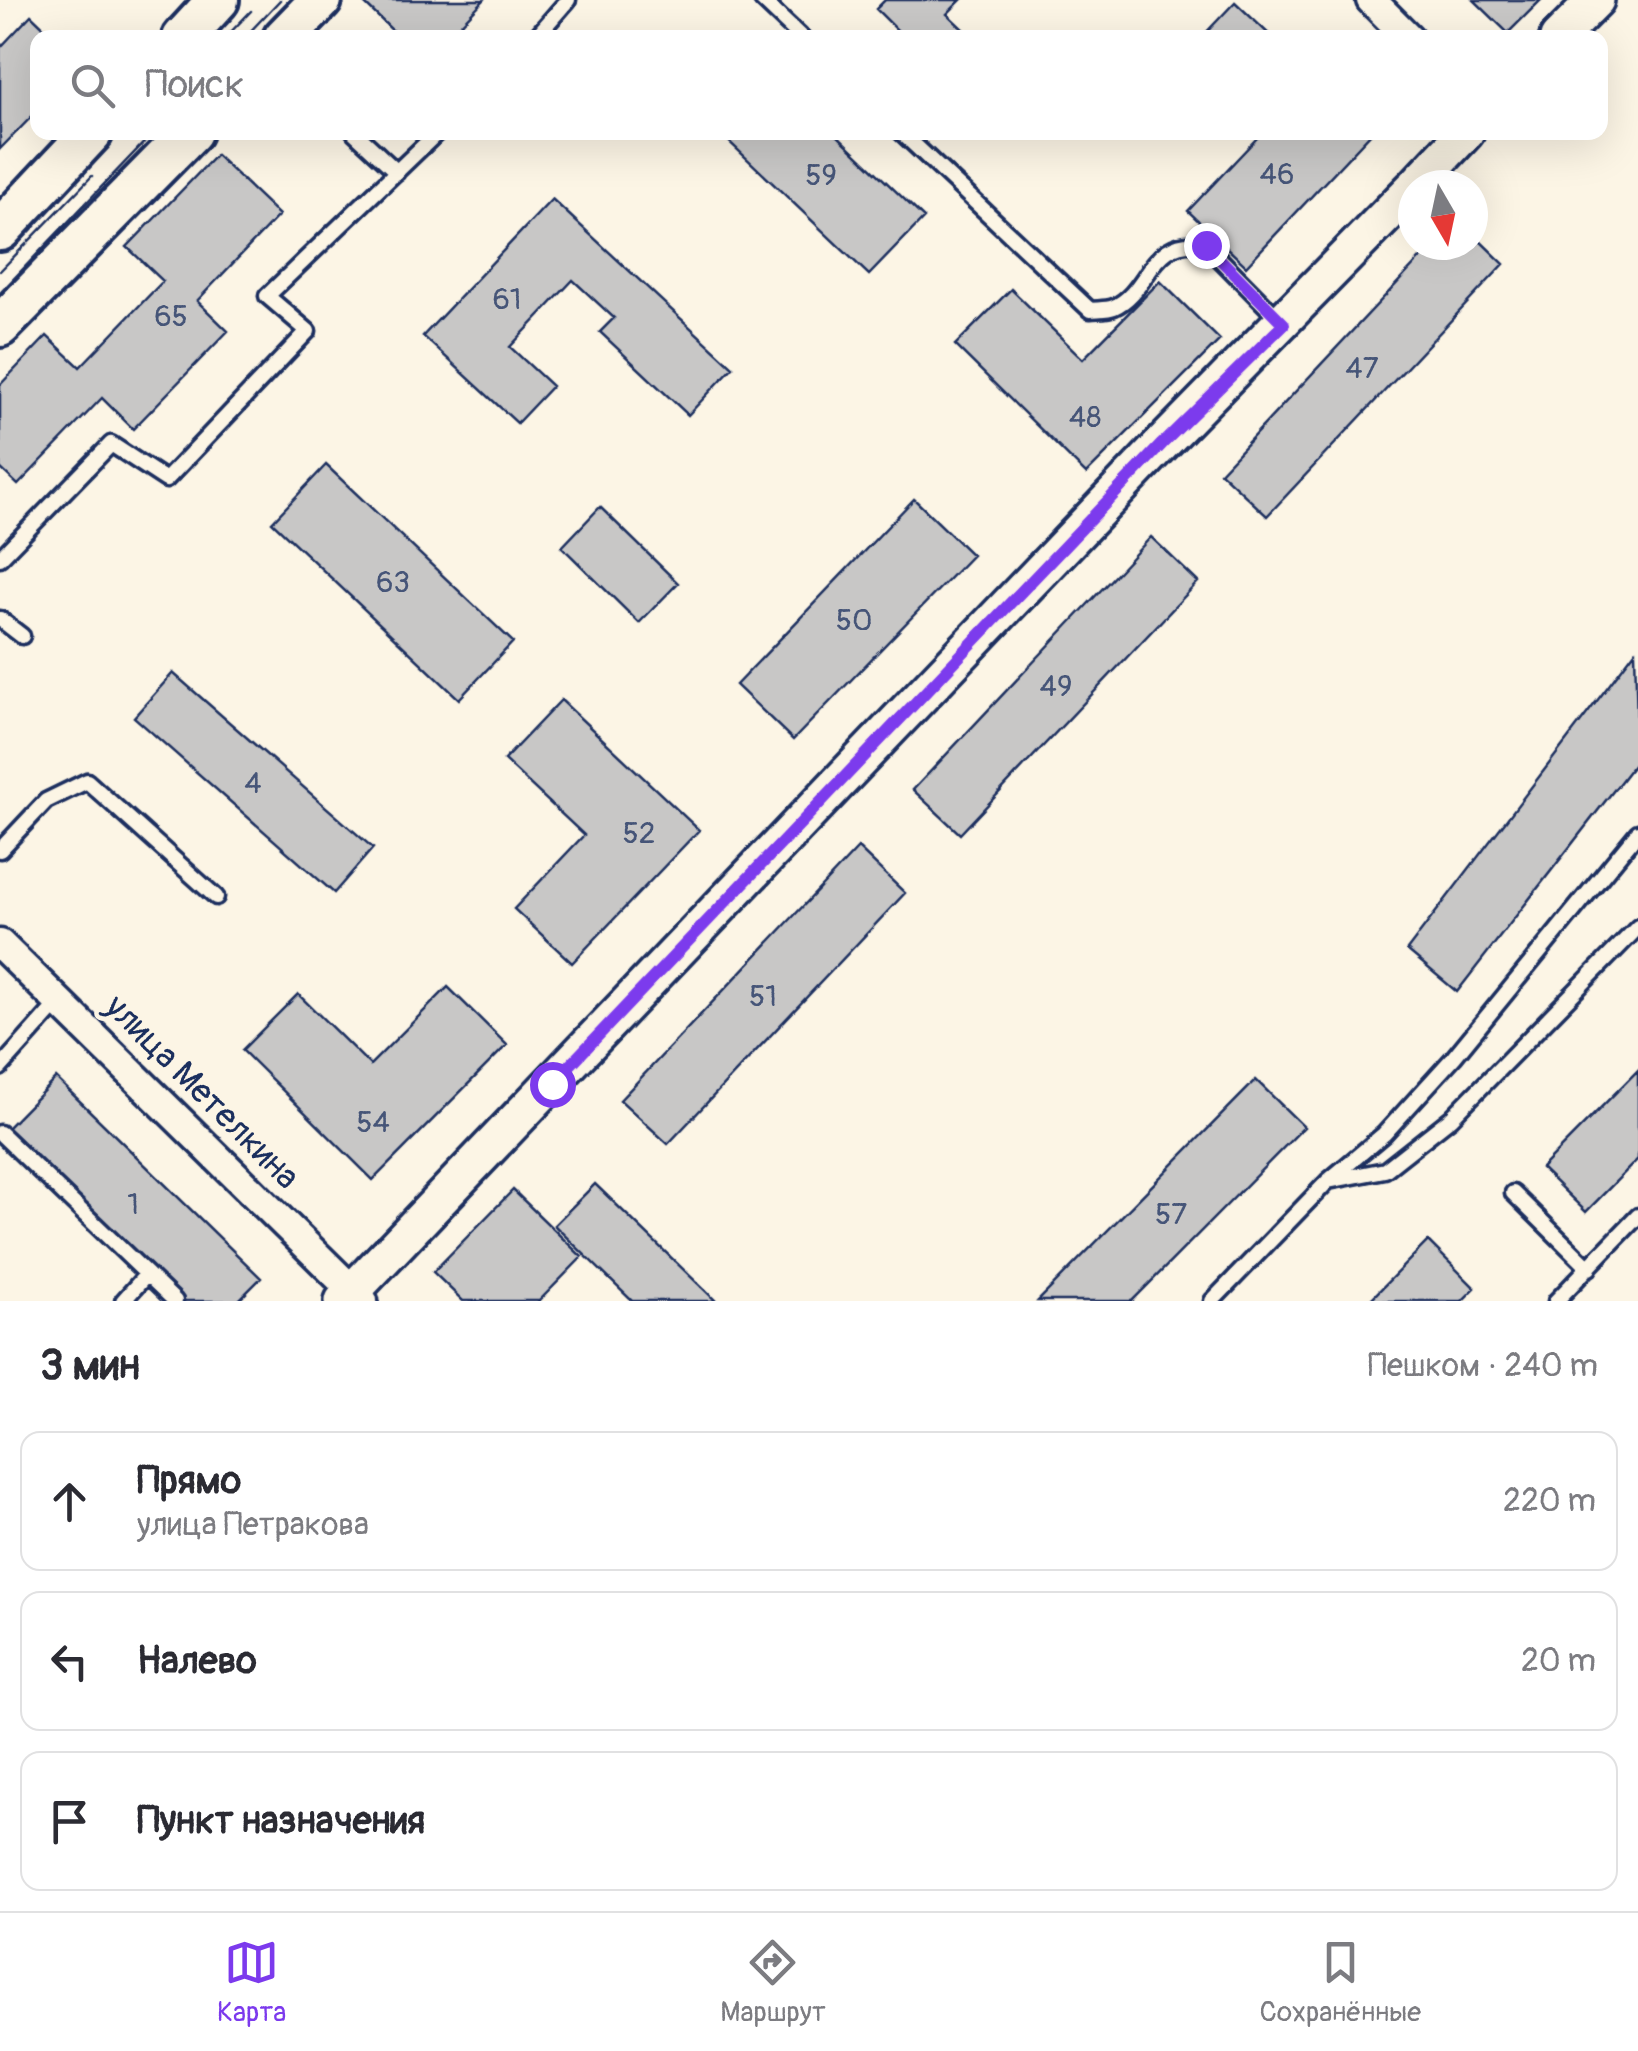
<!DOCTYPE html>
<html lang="ru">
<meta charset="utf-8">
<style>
:root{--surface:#fff;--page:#f2f2f3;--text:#2b2b33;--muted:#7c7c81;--line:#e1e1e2;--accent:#7c3aed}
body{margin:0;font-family:Pangolin,sans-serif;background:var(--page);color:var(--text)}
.compass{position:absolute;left:1398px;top:170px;width:90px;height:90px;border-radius:50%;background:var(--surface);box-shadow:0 10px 40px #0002;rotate:171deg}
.stop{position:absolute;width:30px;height:30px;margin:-22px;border:8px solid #7c3aed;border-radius:50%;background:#fff}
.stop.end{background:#7c3aed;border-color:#fff;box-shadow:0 2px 10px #0008}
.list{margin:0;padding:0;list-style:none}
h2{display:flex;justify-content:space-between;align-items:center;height:130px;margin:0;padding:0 40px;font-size:42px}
h2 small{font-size:32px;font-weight:400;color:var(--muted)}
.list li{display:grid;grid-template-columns:65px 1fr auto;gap:30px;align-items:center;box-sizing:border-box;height:140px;margin:0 20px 20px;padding:0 20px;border:2px solid var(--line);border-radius:20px}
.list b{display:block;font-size:38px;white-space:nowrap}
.list p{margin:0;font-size:32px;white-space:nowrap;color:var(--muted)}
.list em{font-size:32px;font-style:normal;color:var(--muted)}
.icon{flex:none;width:55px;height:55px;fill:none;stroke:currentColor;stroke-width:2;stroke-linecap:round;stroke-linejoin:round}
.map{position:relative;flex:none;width:1638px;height:1301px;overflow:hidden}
.search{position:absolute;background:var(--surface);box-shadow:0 10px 40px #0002;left:30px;right:30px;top:30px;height:110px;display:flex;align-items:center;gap:25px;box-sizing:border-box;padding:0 35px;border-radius:20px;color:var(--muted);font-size:38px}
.sheet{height:610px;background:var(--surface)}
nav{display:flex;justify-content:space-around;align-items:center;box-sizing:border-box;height:140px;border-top:2px solid var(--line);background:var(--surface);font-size:28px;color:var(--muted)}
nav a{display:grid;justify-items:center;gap:5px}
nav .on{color:var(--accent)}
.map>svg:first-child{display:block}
</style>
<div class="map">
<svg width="1638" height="1301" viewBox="0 0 1638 1301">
<rect width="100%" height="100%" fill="#fcf5e5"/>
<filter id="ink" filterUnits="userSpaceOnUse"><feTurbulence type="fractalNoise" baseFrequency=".01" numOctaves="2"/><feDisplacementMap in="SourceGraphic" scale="20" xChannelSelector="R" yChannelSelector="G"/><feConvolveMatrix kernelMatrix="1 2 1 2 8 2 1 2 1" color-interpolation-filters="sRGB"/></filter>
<g filter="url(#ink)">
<path fill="#c8c7c6" stroke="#1b2f5e" stroke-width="2.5" d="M368 0H484L447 38H400L365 4Z
M885 0H961L947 14 964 30 957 38H905L876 9Z
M1474 0H1541L1508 33Z
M1235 2 1273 38H1201Z
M31 15 55 38H38V110L0 149V48Z
M719 132H834L924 218 869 275Z
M1252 132H1372L1246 266 1188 211 1257 138Z
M216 155 279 215 197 301 228 331 133 429 102 398 18 485 0 468V385L47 336 80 367 163 281 127 247Z
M552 199 733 367 688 415 600 332 614 318 573 280 510 347 552 386 517 423 423 336Z
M1473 234 1504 264 1267 516 1220 472 1433 245H1473Z
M1160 281 1220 340 1086 474 955 345 1011 289 1083 359Z
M326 465 513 642 459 699 272 522Z
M914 499 972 555 793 740 736 685Z
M600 507 678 583 639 623 562 547Z
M1151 537 1198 582 960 834 913 790Z
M1635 651 1638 759 1457 992 1407 950Z
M173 673 373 848 334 893 134 717Z
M561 700 699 830 572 963 514 909 584 835 504 760Z
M858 848 905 893 668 1144 620 1100Z
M448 987 507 1045 373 1180 242 1050 298 994 370 1065Z
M1638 1070V1159L1586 1212 1541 1168Z
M56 1078 261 1278 238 1301H182L6 1129Z
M1256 1080 1304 1127 1132 1301H1038Z
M595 1184 716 1301H632L554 1225Z
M513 1190 582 1257 539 1301H463L433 1272Z
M1428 1241 1475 1288 1462 1301H1369Z"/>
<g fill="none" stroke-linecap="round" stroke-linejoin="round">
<defs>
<path id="service" d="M762 0 802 38
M535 38 568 0
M354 132 397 172
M901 132 1090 310C1097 309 1107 310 1114 307 1151 291 1149 234 1206 245L1281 321
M0 558 111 444 166 480 308 331 267 296 438 132
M0 619 22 636
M0 850 46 801 87 781 216 897
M0 1068 59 1002
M0 1133 175 1301
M1328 1181 1385 1170 1451 1118 1638 927
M1513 1193 1589 1268
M123 1301 147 1274
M1212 1301 1328 1181 1384 1134 1454 1057 1638 832
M1556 1301 1638 1216"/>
<path id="minor" d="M1371 0 1409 38
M0 944 363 1301"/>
<path id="tertiary" d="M1558 38 1596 0
M1416 185 1466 132
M343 1301 1162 444 1413 188"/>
<path id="secondary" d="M183 38 218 0
M284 38 321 0
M0 230 92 132
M0 326 191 132"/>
</defs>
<use href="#service" stroke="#1b2f5e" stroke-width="21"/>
<use href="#minor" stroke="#1b2f5e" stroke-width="35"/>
<use href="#tertiary" stroke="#1b2f5e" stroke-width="42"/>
<use href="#secondary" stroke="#1b2f5e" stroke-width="48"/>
<use href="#service" stroke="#fcf5e5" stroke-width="14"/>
<use href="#minor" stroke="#fcf5e5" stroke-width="28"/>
<use href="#tertiary" stroke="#fcf5e5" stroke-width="35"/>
<use href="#secondary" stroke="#fcf5e5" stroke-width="40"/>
<path stroke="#1b2f5e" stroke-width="2.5" d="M225 38 251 11
M244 38 280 0
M0 271 92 176
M0 293 154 132"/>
</g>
</g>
<g fill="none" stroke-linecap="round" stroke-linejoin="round" filter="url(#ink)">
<path stroke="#7c3aed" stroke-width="12" d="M552 1084 1162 444 1284 324 1206 245"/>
</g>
<g text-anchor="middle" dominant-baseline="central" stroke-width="9" stroke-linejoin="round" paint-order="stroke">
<g font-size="30" fill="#465578">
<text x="1277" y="174">46</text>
<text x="821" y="175">59</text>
<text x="507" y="299">61</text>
<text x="171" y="316">65</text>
<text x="1362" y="368">47</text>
<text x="1085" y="417">48</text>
<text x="393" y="582">63</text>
<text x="854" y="620">50</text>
<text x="1056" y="686">49</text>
<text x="253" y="783">4</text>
<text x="639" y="833">52</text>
<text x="763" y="996">51</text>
<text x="373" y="1122">54</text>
<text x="133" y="1204">1</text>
<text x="1171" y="1214">57</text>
</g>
<g font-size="35" fill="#1b2f5e" stroke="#fcf5e5">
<text transform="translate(202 1092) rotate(45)">улица Метелкина</text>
</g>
</g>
</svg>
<svg class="compass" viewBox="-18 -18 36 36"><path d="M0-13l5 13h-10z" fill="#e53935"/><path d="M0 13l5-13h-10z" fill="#7c7c81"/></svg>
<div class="stop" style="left:552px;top:1084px"></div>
<div class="stop end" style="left:1206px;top:245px"></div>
<div class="search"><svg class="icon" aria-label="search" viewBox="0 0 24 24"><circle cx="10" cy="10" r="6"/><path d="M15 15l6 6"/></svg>Поиск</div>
</div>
<section class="sheet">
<h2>3 мин<small>Пешком · 240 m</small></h2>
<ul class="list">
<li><svg class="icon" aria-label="ahead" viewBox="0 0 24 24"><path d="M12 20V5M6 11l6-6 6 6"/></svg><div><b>Прямо</b><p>улица Петракова</p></div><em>220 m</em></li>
<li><svg class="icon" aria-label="left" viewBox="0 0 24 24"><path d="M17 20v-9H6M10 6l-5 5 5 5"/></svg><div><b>Налево</b></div><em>20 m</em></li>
<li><svg class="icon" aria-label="arrive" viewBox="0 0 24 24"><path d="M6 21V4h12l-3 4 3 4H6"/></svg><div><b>Пункт назначения</b></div></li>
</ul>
</section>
<nav>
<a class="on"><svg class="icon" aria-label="map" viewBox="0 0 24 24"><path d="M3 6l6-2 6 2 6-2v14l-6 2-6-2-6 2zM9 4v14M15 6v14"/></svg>Карта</a>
<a><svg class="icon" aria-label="directions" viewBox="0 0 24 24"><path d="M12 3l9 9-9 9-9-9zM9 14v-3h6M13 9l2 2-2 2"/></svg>Маршрут</a>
<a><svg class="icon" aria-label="saved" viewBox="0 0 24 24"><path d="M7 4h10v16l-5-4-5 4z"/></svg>Сохранённые</a>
</nav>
